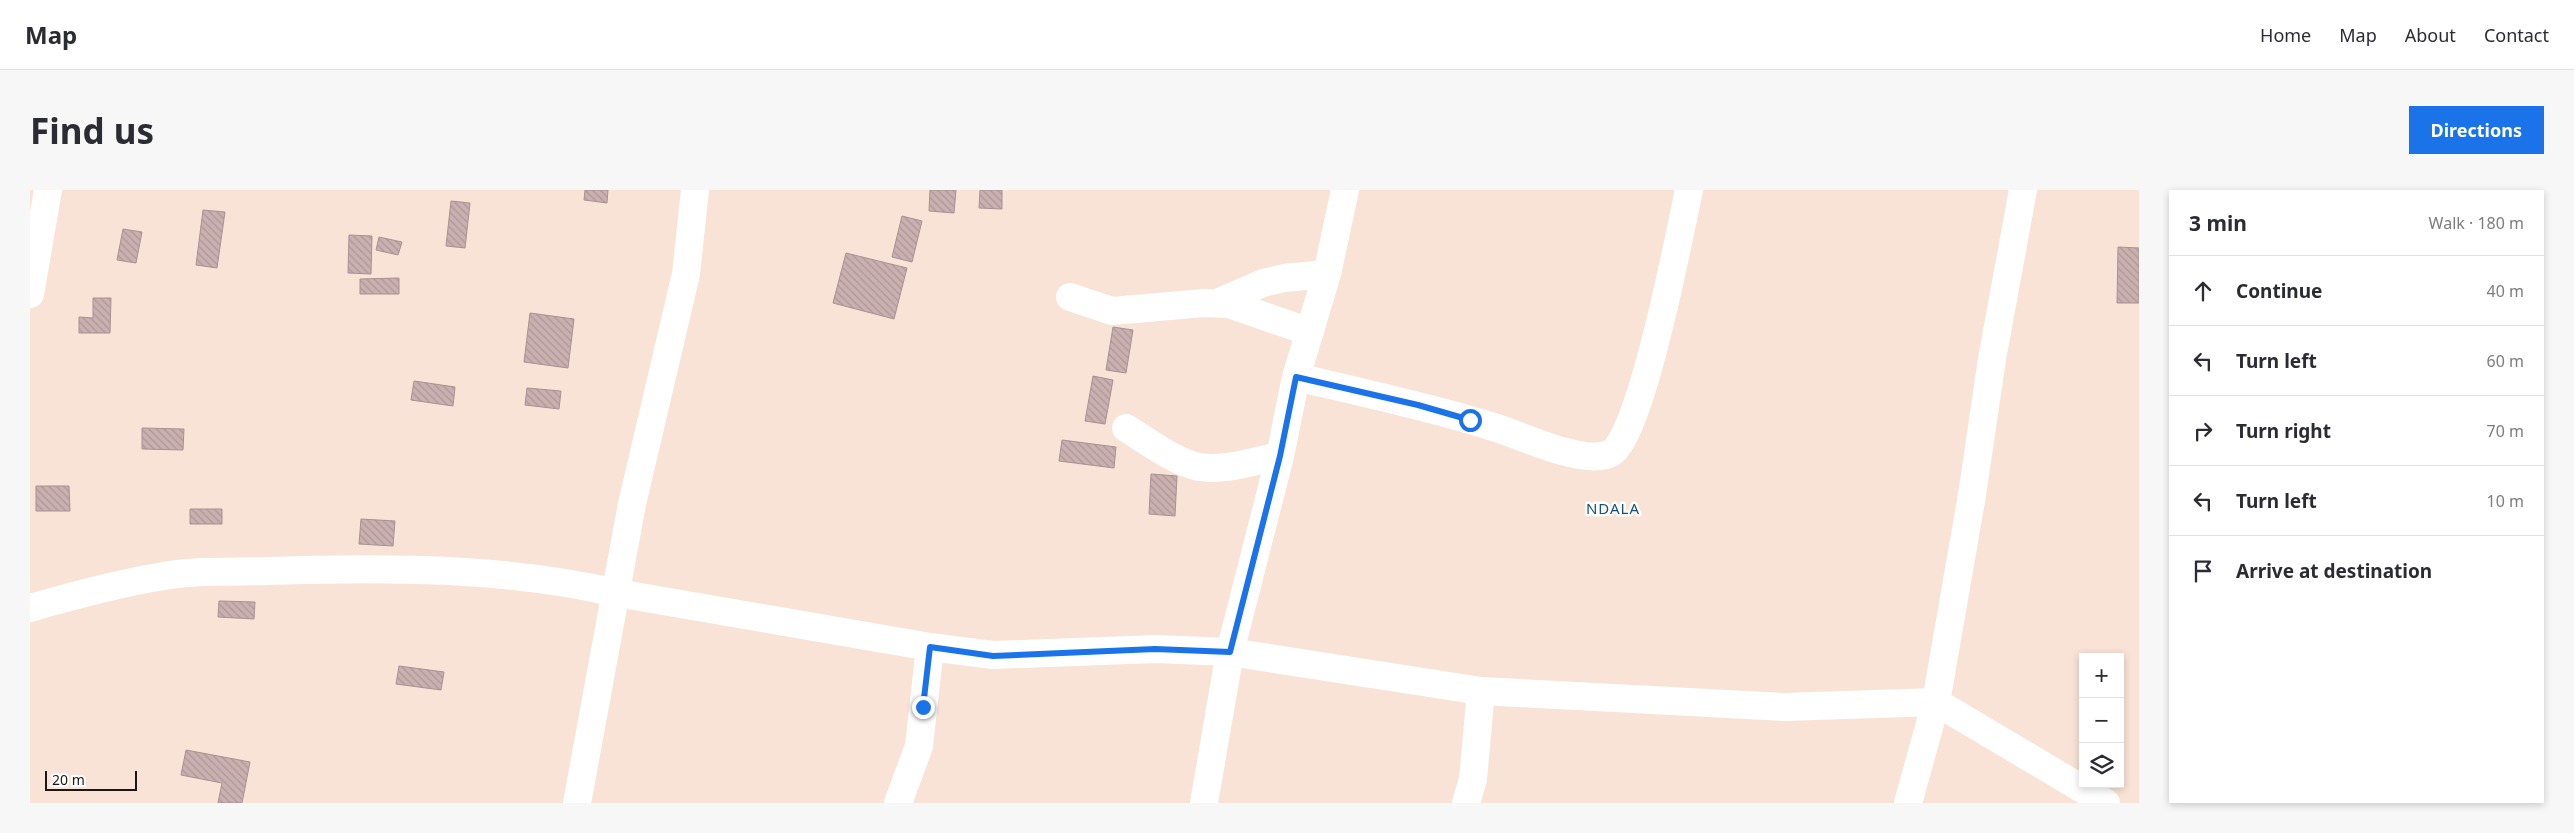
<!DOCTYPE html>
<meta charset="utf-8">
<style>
:root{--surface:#fff;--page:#f7f7f7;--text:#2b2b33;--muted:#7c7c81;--line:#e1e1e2;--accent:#1a73e8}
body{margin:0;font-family:"Noto Sans",sans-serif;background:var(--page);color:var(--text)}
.controls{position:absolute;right:15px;bottom:15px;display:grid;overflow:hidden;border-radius:0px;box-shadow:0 2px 8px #0003}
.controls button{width:45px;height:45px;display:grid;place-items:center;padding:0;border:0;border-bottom:1px solid var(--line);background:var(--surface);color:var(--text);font:25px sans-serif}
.scale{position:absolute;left:15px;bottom:12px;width:92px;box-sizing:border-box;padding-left:5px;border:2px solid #1e1612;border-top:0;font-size:14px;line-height:18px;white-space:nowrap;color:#1e1612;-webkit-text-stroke:4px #fff;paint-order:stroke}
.stop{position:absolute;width:15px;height:15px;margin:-11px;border:4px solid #1a73e8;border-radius:50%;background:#fff}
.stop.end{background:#1a73e8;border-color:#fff;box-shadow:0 1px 5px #0008}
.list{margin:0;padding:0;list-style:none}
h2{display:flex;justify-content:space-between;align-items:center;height:65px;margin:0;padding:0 20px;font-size:21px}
h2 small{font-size:16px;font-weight:400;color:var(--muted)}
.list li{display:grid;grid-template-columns:32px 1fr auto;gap:15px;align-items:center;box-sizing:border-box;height:70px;padding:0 20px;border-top:1px solid var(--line)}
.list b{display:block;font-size:19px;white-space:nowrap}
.list em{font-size:16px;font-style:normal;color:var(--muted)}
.icon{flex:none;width:28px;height:28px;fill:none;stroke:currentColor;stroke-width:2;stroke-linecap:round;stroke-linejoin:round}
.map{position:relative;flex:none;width:2109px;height:613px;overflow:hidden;border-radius:0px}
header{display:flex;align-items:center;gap:30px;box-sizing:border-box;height:70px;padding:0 25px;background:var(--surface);border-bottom:1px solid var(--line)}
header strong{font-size:24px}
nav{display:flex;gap:28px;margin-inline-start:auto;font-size:18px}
.intro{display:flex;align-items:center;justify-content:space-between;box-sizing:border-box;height:120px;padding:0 30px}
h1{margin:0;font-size:35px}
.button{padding:12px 22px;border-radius:0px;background:var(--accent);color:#fff;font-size:18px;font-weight:700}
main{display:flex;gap:30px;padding:0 30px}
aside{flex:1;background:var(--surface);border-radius:0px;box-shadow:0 2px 8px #0003}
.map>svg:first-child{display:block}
</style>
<header>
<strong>Map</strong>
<nav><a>Home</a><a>Map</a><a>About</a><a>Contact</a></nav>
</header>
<div class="intro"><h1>Find us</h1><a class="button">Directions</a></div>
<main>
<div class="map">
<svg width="2109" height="613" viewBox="0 0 2109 613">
<defs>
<pattern id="building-back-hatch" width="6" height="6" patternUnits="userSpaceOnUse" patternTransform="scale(1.25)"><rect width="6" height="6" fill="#cab0b0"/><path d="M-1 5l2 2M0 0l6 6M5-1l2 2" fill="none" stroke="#ad9796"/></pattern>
</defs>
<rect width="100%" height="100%" fill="#f9e3d6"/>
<path fill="url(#building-back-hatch)" stroke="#a99190" d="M555 0H578L577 13 554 10Z
M900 0H926L924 23 899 21Z
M950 0H972V19L949 18Z
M421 11 440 13 435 58 416 56Z
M173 20 195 22 187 78 166 75Z
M872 26 892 31 882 72 862 67Z
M93 39 112 42 106 73 87 70Z
M319 45 342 46 341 84 318 83Z
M349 47 372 52 368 65 346 60Z
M2088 57 2109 58V113H2087Z
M816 63 877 78 864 129 803 113Z
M369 88V104H330V89Z
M63 108H81L80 143H49V127L63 128Z
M500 123 544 129 538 178 494 172Z
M1083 137 1103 140 1096 183 1076 180Z
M1063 186 1083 190 1075 234 1055 231Z
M384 191 425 197 423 216 381 210Z
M497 198 531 201 529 219 495 215Z
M112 238 154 239 153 260 112 259Z
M1032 250 1086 257 1084 278 1029 271Z
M1121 284 1147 286 1145 326 1119 324Z
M6 296H39L40 321H6Z
M160 319H192V334H160Z
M331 329 365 331 363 356 329 354Z
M189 411 225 412 224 429 188 427Z
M369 476 414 482 411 500 366 494Z
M156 560 220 572 212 613H188L192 593 151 585Z"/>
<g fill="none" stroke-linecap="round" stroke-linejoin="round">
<path stroke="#fff" stroke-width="28" d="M0 104 18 0
M1040 107 1082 121 1174 113 1199 114 1280 142
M1187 113 1233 93 1254 88 1297 84
M1266 187C1330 202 1395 216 1457 235 1485 243 1512 257 1540 263 1552 266 1569 269 1581 263 1611 247 1650 42 1659 0
M1096 238C1116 250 1146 273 1169 277 1195 281 1224 271 1250 266
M0 418C42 406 85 394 128 387 164 380 202 382 238 381 355 377 473 377 587 403L900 457 963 465 1125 459 1200 462 1451 501 1754 517 1906 512 2076 613
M547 613 602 314 656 84 665 0
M868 613 889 556 900 457
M1174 613 1200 462 1250 266 1266 187 1297 84 1315 0
M1436 613 1443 589 1451 501
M1878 613 1906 512 1942 305 1962 169 1993 0"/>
</g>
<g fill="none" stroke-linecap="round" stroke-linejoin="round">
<path stroke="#1a73e8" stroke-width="6" d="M893 517 900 457 963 466 1125 459 1200 462 1250 266 1266 187 1388 215 1440 230"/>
</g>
<g text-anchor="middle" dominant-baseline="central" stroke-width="5" stroke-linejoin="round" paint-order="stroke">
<g font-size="15" letter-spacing="1" fill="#185172" stroke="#fff">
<text x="1583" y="318">NDALA</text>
</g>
</g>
</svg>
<div class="controls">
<button>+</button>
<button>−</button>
<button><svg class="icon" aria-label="layers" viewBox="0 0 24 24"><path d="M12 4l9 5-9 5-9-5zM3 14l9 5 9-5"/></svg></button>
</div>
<div class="scale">20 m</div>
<div class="stop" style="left:1440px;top:230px"></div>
<div class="stop end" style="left:893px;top:517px"></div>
</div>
<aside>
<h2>3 min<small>Walk · 180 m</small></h2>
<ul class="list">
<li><svg class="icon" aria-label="ahead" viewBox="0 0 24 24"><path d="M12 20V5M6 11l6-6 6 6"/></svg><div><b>Continue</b></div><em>40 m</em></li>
<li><svg class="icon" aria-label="left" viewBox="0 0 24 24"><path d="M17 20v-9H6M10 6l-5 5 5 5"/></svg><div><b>Turn left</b></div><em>60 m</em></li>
<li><svg class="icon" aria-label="right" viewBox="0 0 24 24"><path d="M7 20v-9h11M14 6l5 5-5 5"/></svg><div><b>Turn right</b></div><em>70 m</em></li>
<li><svg class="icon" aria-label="left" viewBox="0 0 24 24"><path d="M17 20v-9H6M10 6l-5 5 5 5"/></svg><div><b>Turn left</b></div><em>10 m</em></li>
<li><svg class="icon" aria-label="arrive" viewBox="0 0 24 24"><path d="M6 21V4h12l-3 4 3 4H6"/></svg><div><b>Arrive at destination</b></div></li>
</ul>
</aside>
</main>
